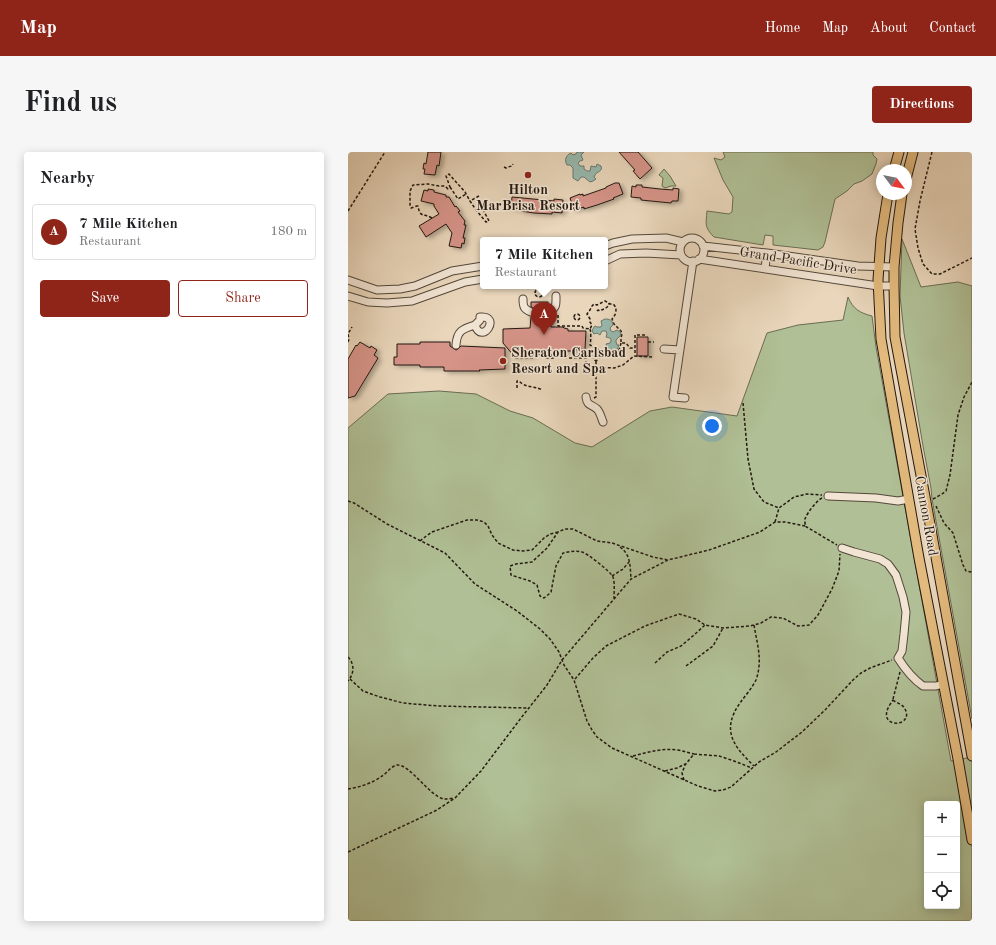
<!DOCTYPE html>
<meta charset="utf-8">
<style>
:root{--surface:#fff;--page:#f6f6f6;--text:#202124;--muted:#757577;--line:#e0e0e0;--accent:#8f2418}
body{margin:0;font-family:"Old Standard TT",serif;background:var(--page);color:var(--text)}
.controls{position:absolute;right:12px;bottom:12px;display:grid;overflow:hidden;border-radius:4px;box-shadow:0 2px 10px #0003}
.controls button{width:36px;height:36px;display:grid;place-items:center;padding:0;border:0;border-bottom:1px solid var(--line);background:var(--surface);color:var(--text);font:20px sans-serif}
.compass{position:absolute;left:528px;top:12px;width:36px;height:36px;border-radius:50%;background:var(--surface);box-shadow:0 2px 10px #0003;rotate:122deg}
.you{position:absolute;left:364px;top:274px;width:14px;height:14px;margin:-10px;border:3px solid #fff;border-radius:50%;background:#1a73e8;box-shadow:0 0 0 6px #1a73e833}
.badge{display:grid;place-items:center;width:26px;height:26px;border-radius:50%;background:var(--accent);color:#fff;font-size:13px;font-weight:700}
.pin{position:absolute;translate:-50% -33px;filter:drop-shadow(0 1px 2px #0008)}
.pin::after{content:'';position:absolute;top:21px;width:14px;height:12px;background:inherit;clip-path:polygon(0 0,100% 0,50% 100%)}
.popup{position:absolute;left:132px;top:85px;width:128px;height:52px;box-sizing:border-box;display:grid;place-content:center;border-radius:4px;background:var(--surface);filter:drop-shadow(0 1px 3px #0005);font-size:13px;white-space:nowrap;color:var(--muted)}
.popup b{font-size:15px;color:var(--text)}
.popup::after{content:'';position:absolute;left:50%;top:100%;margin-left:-8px;border:8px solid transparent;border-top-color:var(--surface)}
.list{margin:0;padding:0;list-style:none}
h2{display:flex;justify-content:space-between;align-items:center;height:52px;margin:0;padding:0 16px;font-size:17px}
h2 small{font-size:13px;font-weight:400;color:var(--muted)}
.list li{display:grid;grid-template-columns:26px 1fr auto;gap:12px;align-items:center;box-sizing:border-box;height:56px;margin:0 8px 8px;padding:0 8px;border:1px solid var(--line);border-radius:4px}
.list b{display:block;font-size:15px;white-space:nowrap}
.list p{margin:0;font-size:13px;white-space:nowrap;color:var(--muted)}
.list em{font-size:13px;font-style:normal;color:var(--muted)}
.actions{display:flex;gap:8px;padding:12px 16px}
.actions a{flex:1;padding:9px 0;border:1px solid var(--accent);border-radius:4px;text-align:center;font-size:14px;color:var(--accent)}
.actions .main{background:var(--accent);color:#fff}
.icon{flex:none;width:22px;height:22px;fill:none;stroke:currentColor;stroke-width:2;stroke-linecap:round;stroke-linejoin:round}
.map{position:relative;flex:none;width:624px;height:769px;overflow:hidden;border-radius:4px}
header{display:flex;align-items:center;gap:24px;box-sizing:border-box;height:56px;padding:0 20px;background:var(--accent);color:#fff}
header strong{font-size:19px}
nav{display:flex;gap:22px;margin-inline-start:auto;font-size:14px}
.intro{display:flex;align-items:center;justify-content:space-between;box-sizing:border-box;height:96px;padding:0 24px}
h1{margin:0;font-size:28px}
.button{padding:10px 18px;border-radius:4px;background:var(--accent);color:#fff;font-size:14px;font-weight:700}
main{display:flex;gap:24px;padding:0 24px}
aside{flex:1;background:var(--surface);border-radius:4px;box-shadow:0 2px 10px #0003}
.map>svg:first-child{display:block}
</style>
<header>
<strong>Map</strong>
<nav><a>Home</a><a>Map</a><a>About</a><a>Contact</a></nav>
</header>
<div class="intro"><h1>Find us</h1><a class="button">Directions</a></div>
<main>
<aside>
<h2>Nearby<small></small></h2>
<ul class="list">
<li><span class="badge">A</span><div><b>7 Mile Kitchen</b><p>Restaurant</p></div><em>180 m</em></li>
</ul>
<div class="actions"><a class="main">Save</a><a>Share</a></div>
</aside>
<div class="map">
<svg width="624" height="769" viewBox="0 0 624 769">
<defs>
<filter id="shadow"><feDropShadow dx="3.5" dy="2" stdDeviation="2" flood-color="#0004"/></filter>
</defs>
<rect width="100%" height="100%" fill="#e9d6bb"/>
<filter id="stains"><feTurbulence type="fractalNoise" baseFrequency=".005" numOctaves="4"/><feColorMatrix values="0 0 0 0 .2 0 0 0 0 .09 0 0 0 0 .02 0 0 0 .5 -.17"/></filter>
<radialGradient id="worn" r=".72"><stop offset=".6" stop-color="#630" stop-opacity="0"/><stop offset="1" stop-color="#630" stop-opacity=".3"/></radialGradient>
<path fill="#b0bf95" stroke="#6a6c52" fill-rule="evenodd" d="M375 0H525V3L529 7 528 12 524 22 514 29 506 32 499 39 487 47 477 90 475 95 470 98 425 93V84L417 83 415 93 366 85C356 75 358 72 359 59L381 62 384 60 385 45 375 28 366 6 373 8 377 5Z
M316 17 322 24 328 34H323L317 36 314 34 315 26 311 23Z
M554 87 573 135 610 130 624 134V567L584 347 583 336 575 294 556 181 552 144Z
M500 145C505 157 512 161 524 164L528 195 603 609 624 605V769H0V276L40 242 91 239 128 242 162 259 185 266 227 291 244 295 302 259 324 255 389 264 419 181 450 173 495 168ZM579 652H609V754H579Z"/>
<path fill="#97b9ae" stroke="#69796f" d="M229 0H236L233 3 235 8 232 9 230 11 232 14H236V17L239 19H242L243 14 248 15 249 12 253 14C255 20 249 19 247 23L246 25 248 27 245 29 242 30 236 25H233L230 29 225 26V16L222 13H219C216 8 218 3 223 1L225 3 228 2Z
M257 167C261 167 265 168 265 173L262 176 263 179 265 180 269 178 273 181 272 184 268 188V190L269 193H271C269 201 262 202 257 197L259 195 258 192 262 191 263 189V187L262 186 258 185 259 182 258 179H254L252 183 249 181 246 182 244 179 246 175 247 174 249 175H253L254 173 253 169Z"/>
<path fill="#d69489" stroke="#231910" filter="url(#shadow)" d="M80 0H93L91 14 89 13 87 23 76 22 77 17H75L76 11 78 12Z
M271 0H290L304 16 292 27 285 19 287 18Z
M267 31H271L275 42 265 46 266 47 249 53 236 57V55L226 58 222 46 232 42V43L235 42V44L258 36V35Z
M288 33H294V35L312 37 325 38V36L331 37 330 49H324L323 51 293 48V46L283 45 284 34 288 35Z
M80 37 86 38V40L98 43V45H101L107 55 108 54 112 59 110 60 117 69 116 73H118L115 86H117L116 92 114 91 113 96 101 94 104 81 98 72 78 85 71 74 91 62 86 54V52L73 49 76 38 80 39Z
M164 45 206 49V47L215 48 214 61 204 60V62L186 61 173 59V57L163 56Z
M183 150H200V155L196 157 195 160 197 164 200 165V169H203V175H215L216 176 220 177V179H238L237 197 226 198 225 199H203V200H184V204H166L155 191V177L182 176 183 165 186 164 188 160 187 157 183 155Z
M289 185H300V204H289Z
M12 190 22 196 23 194 29 198 26 203 30 206 7 244 0 246V207L8 193 9 194Z
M72 190H102V194L108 198 110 197 113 194 157 196V217L131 218 132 219H96V215H72V213H46V205H49V192H72Z"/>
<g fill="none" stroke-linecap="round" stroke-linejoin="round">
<path stroke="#c1b099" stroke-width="7" stroke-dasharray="7 3.5" stroke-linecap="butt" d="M183 160H200"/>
<defs>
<path id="minor" d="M332 98a12 12 0 1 1 24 0a12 12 0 1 1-24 0Z
M257 94 265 91 284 87 318 86 335 90
M355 94 419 101 510 114 546 115
M351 107 530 134H546
M257 109 272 102 298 101 333 103
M417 116 419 101
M0 128 29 138 52 137 67 134 104 119 135 114
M0 144 20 150 39 151 64 149 117 130 135 127
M175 147C175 155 176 157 183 160
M200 160C209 156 208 153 208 144
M132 165C154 163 134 194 127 173L132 168Z
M108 193C109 179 114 177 127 173
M316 197 332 198
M238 245C239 254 243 252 249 257 252 260 253 265 255 270
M337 246 325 245 345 109
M480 344 528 346 550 349 561 347
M494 396 506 400 532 407 540 412 548 423 555 445 558 460 556 482 554 499 550 506C557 517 565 527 575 534H588L595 532"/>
<path id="major" d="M546 18 551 0
M558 27 565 0
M540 42 533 86 530 128 533 187 571 406 610 607 624 688
M554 42 550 71 546 115V134L547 185 552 212 578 350 624 604"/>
</defs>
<use href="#minor" stroke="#54483b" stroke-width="9"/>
<use href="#major" stroke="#231910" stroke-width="11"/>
<path stroke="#231910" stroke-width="1.5" stroke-dasharray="3 2" stroke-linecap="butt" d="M584 0 572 49 567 77 570 96 575 112 584 122H592L624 106
M156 15 158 16 160 15 164 14 165 12
M102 35 110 47 118 42
M131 44 122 49 128 58 138 70 141 69 132 52 138 49
M0 59 37 0
M84 66C75 61 72 66 70 54H69L63 56 62 54V39L65 33 80 32 91 34H97L100 37 102 35 98 24 101 22 117 40 122 49
M187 141a4 4 0 1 1 8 0a4 4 0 1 1-8 0Z
M249 159 250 158 252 159C256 156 260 157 261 151
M226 165a3 3 0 1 1 6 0a3 3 0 1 1-6 0Z
M210 163V174H234L235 176 242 177 244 173 242 170V167L239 162 242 158 244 154 246 152 249 153 257 149 262 152H265C270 156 268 163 264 167L266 172 273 179 274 182 273 186V191H278L282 196H287
M242 177C243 179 243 189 242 193L251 198H254L256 201V202C267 204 271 202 273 191
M0 190 1 187 0 182 4 175
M300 190H306
M287 201V183H298
M245.5 206a2.5 2.5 0 1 1 5 0a2.5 2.5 0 1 1-5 0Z
M167 206H187L190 202 195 203 196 206H207V203L212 201 219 203V206H238V211L244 215 266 216 275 213 286 204 304 205
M243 206 244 201 236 200V199L244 198 245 195
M169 236V229H171C179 237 185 233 194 238
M246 246 248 245V208
M395 251 400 307 406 337 416 350 431 356
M474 346C469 348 459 361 457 367 457 369 457 372 457 374L489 393
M585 347 594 342 598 339 602 323 610 263 616 245 624 230
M0 349 6 351 39 372 97 401 127 432 169 459 192 477 202 487 211 500 216 513 226 528 239 569 244 578 249 585 264 596 350 634 367 639 375 638 383 635 411 610 428 600 454 580 477 558 505 528 513 521 522 516 544 508
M588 354 596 371 605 381 615 413 618 419 624 420
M427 370 431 356 446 345 459 342 474 343
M72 389 77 385 84 380 119 368H129L136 370 140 374 144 383 150 391 165 398 175 399 184 398 196 386 202 382 210 380
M272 395C283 403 282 414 283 427
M264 424 275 417 281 410
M266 447C266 440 267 431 265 425 263 420 239 401 234 400 227 398 221 400 215 401L208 414 203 440 201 442 196 446 192 444 189 433 182 429 163 423 162 414 168 412 184 410 199 396 210 380 217 377H225L249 389 264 391 305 405 320 408
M406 473C409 492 415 508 408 528 404 536 397 544 392 551 373 578 385 594 406 614
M0 505C7 512 6 522 0 529
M307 511 319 500 333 494 346 483 357 473
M338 514 365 494 375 476
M2 527 15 539 32 545 55 551 90 554 179 556
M227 527 245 506 258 494 297 474 331 462 348 467 357 473 375 476 402 474 413 471 423 465 435 466 450 474 461 473 470 463 484 437 491 419 492 402
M545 547 552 520
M545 548C548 551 555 552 557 557 566 574 534 577 539 559 540 555 543 551 545 548Z
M285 604C300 600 315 596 330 598 336 599 341 601 346 602
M317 619 329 616 337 612
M336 628 334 621 337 613 346 602 371 604 386 609 404 616
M0 637C12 635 25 631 34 624 39 621 43 614 49 613 62 612 81 644 96 647 99 647 102 647 105 646
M0 700 89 658 107 646 133 619 173 566 199 533 214 508 283 427 320 408 361 398 412 380 427 370H437L457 374"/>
<use href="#minor" stroke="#f1e4d3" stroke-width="7"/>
<use href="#major" stroke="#e4bb7e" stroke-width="9"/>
</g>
<g fill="#8f2418" stroke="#f1e4d3" stroke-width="1.5">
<circle cx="180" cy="23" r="4"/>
<circle cx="155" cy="209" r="4"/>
</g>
<g text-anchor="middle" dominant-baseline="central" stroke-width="3" stroke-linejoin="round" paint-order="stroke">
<g font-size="14" font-weight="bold" fill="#231910" stroke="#f1e4d3">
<text x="180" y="38">Hilton<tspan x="180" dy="16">MarBrisa Resort</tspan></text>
<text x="163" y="201" text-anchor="start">Sheraton Carlsbad<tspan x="163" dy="16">Resort and Spa</tspan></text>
</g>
<g font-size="14" fill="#231910" stroke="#f1e4d3">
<text transform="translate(450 109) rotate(9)">Grand Pacific Drive</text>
<text transform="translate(578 364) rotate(80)">Cannon Road</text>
</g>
</g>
<rect width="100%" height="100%" filter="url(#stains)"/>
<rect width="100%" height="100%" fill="url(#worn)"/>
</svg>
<div class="controls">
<button>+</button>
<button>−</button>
<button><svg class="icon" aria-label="locate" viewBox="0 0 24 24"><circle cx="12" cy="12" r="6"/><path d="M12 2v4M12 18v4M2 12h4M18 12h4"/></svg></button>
</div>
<svg class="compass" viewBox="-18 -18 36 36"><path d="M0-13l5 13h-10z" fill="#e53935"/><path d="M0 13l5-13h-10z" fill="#757577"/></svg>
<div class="you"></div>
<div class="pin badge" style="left:196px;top:183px">A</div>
<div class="popup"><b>7 Mile Kitchen</b>Restaurant</div>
</div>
</main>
